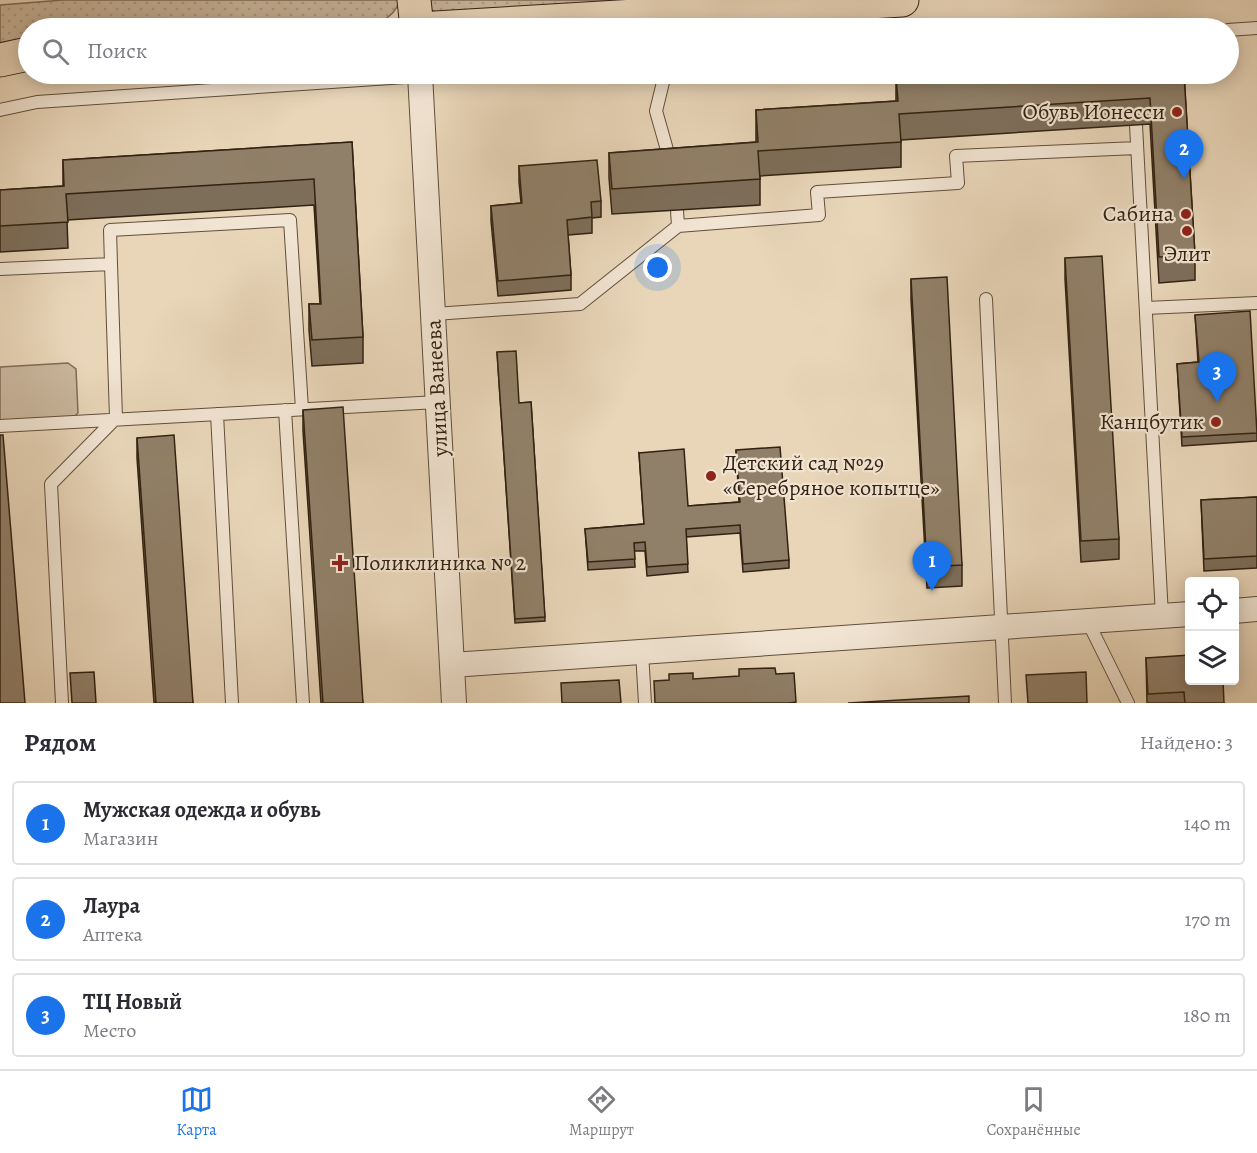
<!DOCTYPE html>
<html lang="ru">
<meta charset="utf-8">
<style>
:root{--surface:#fff;--page:#f7f7f7;--text:#2b2b33;--muted:#7c7c81;--line:#e1e1e2;--accent:#1a73e8}
body{margin:0;font-family:Alegreya,serif;background:var(--page);color:var(--text)}
.controls{position:absolute;right:18px;bottom:18px;display:grid;overflow:hidden;border-radius:6px;box-shadow:0 3px 15px #0003}
.controls button{width:54px;height:54px;display:grid;place-items:center;padding:0;border:0;border-bottom:2px solid var(--line);background:var(--surface);color:var(--text);font:30px sans-serif}
.you{position:absolute;left:658px;top:268px;width:21px;height:21px;margin:-15px;border:4px solid #fff;border-radius:50%;background:#1a73e8;box-shadow:0 0 0 9px #1a73e833}
.badge{display:grid;place-items:center;width:39px;height:39px;border-radius:50%;background:var(--accent);color:#fff;font-size:20px;font-weight:700}
.pin{position:absolute;translate:-50% -50px;filter:drop-shadow(0 2px 3px #0008)}
.pin::after{content:'';position:absolute;top:32px;width:21px;height:18px;background:inherit;clip-path:polygon(0 0,100% 0,50% 100%)}
.list{margin:0;padding:0;list-style:none}
h2{display:flex;justify-content:space-between;align-items:center;height:78px;margin:0;padding:0 24px;font-size:26px}
h2 small{font-size:20px;font-weight:400;color:var(--muted)}
.list li{display:grid;grid-template-columns:39px 1fr auto;gap:18px;align-items:center;box-sizing:border-box;height:84px;margin:0 12px 12px;padding:0 12px;border:2px solid var(--line);border-radius:6px}
.list b{display:block;font-size:22px;white-space:nowrap}
.list p{margin:0;font-size:20px;white-space:nowrap;color:var(--muted)}
.list em{font-size:20px;font-style:normal;color:var(--muted)}
.icon{flex:none;width:33px;height:33px;fill:none;stroke:currentColor;stroke-width:2;stroke-linecap:round;stroke-linejoin:round}
.map{position:relative;flex:none;width:1257px;height:703px;overflow:hidden}
.search{position:absolute;background:var(--surface);box-shadow:0 3px 15px #0003;left:18px;right:18px;top:18px;height:66px;display:flex;align-items:center;gap:15px;box-sizing:border-box;padding:0 21px;border-radius:33px;color:var(--muted);font-size:22px}
.sheet{height:366px;background:var(--surface)}
nav{display:flex;justify-content:space-around;align-items:center;box-sizing:border-box;height:84px;border-top:2px solid var(--line);background:var(--surface);font-size:16px;color:var(--muted)}
nav a{display:grid;justify-items:center;gap:3px}
nav .on{color:var(--accent)}
.map>svg:first-child{display:block}
</style>
<div class="map">
<svg width="1257" height="703" viewBox="0 0 1257 703">
<defs>
<pattern id="grass-dots" width="8" height="8" patternUnits="userSpaceOnUse" patternTransform="scale(1.5)"><rect width="8" height="8" fill="#cab79d"/><path d="M2 2h.1M6 6h.1" fill="none" stroke="#ae9d86" stroke-width="1.8" stroke-linecap="round"/></pattern>
</defs>
<rect width="100%" height="100%" fill="#e9d6b9"/>
<filter id="stains"><feTurbulence type="fractalNoise" baseFrequency=".00333" numOctaves="4"/><feColorMatrix values="0 0 0 0 .2 0 0 0 0 .09 0 0 0 0 .02 0 0 0 .5 -.17"/></filter>
<radialGradient id="worn" r=".72"><stop offset=".6" stop-color="#630" stop-opacity="0"/><stop offset="1" stop-color="#630" stop-opacity=".3"/></radialGradient>
<path fill="url(#grass-dots)" stroke="#7e6c58" stroke-width="1.5" d="M63 0H400C397 10 391 15 383 21L251 28H28V43L0 47V5Z
M427 0H711L441 15 430 9Z"/>
<path fill="#cab79d" stroke="#7e6c58" stroke-width="1.5" d="M68 363 76 369 78 413 71 420 0 424V367Z"/>
<g fill="none" stroke-linecap="round" stroke-linejoin="round">
<defs>
<path id="service" d="M1228 30 1257 28
M665 74 656 111 671 164
M0 110 37 102 420 76 488 74
M1136 125 1162 616
M677 210 678 226
M0 269 111 264 110 230 290 220 302 409
M986 299 1005 703
M1146 308 1257 303
M434 314 580 304 678 226 819 215 817 192 958 183 956 156 1137 148
M285 410 303 703
M217 414 232 703
M0 426 438 402
M1088 622 1128 703
M642 652 645 703
M62 703 51 484 116 418 111 264"/>
<path id="minor" d="M420 74 454 703
M1234 611 1257 609
M452 665 1190 614"/>
<path id="primary" d="M414 0 417 28
M435 28 902 0
M0 60 28 54"/>
</defs>
<use href="#service" stroke="#604f3c" stroke-width="14"/>
<use href="#minor" stroke="#604f3c" stroke-width="26"/>
<use href="#primary" stroke="#322212" stroke-width="35"/>
<use href="#service" stroke="#f1e4d2" stroke-width="12"/>
<use href="#minor" stroke="#f1e4d2" stroke-width="24"/>
<use href="#primary" stroke="#e9d6b9" stroke-width="33"/>
</g>
<path fill="#7d6e5a" stroke="#322212" stroke-width="1.5" d="M1184 74 1195 255V280L1159 283 1150 124 901 140V167L760 176V205L612 214 609 178V153L756 142V110L896 101V77Z
M352 142 363 337V363L312 366 309 330V304H320L314 205 67 220 68 248 0 252V190L63 186V160Z
M519 166 601 201V217L592 218V233L568 235 571 275V290L498 296 491 221V206L521 203 519 182Z
M1065 258 1119 539V559L1081 562 1065 279Z
M911 279 962 565V586L927 588 911 300Z
M1195 315 1257 424V441L1182 446 1177 364 1198 362Z
M497 352 519 403 531 402 545 621 515 623Z
M303 410 363 703H321L303 431Z
M137 438 193 703H154L137 458Z
M736 450 789 560V568L743 572 740 533 686 537 688 572 647 576 645 551H634L635 567 588 570 585 529 644 524 639 453 688 506 739 502Z
M1257 497V568L1204 571 1201 500Z
M1146 658 1224 703H1147Z"/>
<path fill="#918069" stroke="#322212" stroke-width="1.5" d="M948 74H1184L1195 255 1159 257 1150 98 899 114 901 142 758 151 760 179 612 189 609 153 758 142 756 110 898 101 896 77Z
M352 142 363 337 312 340 309 304H321L314 179 66 194 68 222 0 226V190L64 186 63 160Z
M597 160 601 201 591 202 592 217 567 220 571 275 498 281 491 206 522 203 519 166Z
M1102 256 1119 539 1081 541 1065 258Z
M947 277 962 565 927 567 911 279Z
M1250 311 1257 433 1182 437 1177 364 1199 362 1195 315Z
M516 351 519 403 531 402 545 617 515 619 497 352Z
M343 407 363 703H323L303 410Z
M0 435H3L25 703H0Z
M174 435 193 703H156L137 438Z
M780 447 789 560 743 564 740 525 686 529 688 564 647 567 645 542 634 543 635 559 588 562 585 529 644 524 639 453 684 449 688 506 740 502 736 450Z
M1257 497V556L1204 559 1201 500Z
M1190 655V681H1223L1224 703H1185L1184 692 1148 694 1146 658Z
M775 668 776 674 794 673 796 702 789 703H655L654 681 669 680V674L693 673V679L739 676V669Z
M94 672 96 703H72L70 673Z
M1086 672 1087 703H1028L1026 675Z
M619 680 621 703H562L561 683Z
M969 696V703H848Z"/>
<g fill="#8f2418" stroke="#f1e4d2" stroke-width="2">
<circle cx="1177" cy="112" r="6"/>
<circle cx="1186" cy="214" r="6"/>
<circle cx="1187" cy="231" r="6"/>
<circle cx="1216" cy="422" r="6"/>
<circle cx="711" cy="476" r="6"/>
<path d="M337 554h6v6h6v6h-6v6h-6v-6h-6v-6h6z"/>
</g>
<g text-anchor="middle" dominant-baseline="central" stroke-width="4.5" stroke-linejoin="round" paint-order="stroke">
<g font-size="22" fill="#322212" stroke="#f1e4d2" text-anchor="end">
<text x="1165" y="112">Обувь Ионесси</text>
<text x="1174" y="214">Сабина</text>
<text x="1187" y="254" text-anchor="middle">Элит</text>
<text x="1204" y="422">Канцбутик</text>
<text x="723" y="463" text-anchor="start">Детский сад №29<tspan x="723" dy="25">«Серебряное копытце»</tspan></text>
<text x="354" y="563" text-anchor="start">Поликлиника № 2</text>
</g>
<g font-size="22" fill="#322212" stroke="#f1e4d2">
<text transform="translate(437 388) rotate(-93)">улица Ванеева</text>
</g>
</g>
<rect width="100%" height="100%" filter="url(#stains)"/>
<rect width="100%" height="100%" fill="url(#worn)"/>
</svg>
<div class="controls">
<button><svg class="icon" aria-label="locate" viewBox="0 0 24 24"><circle cx="12" cy="12" r="6"/><path d="M12 2v4M12 18v4M2 12h4M18 12h4"/></svg></button>
<button><svg class="icon" aria-label="layers" viewBox="0 0 24 24"><path d="M12 4l9 5-9 5-9-5zM3 14l9 5 9-5"/></svg></button>
</div>
<div class="you"></div>
<div class="pin badge" style="left:932px;top:591px">1</div>
<div class="pin badge" style="left:1184px;top:179px">2</div>
<div class="pin badge" style="left:1217px;top:402px">3</div>
<div class="search"><svg class="icon" aria-label="search" viewBox="0 0 24 24"><circle cx="10" cy="10" r="6"/><path d="M15 15l6 6"/></svg>Поиск</div>
</div>
<section class="sheet">
<h2>Рядом<small>Найдено: 3</small></h2>
<ul class="list">
<li><span class="badge">1</span><div><b>Мужская одежда и обувь</b><p>Магазин</p></div><em>140 m</em></li>
<li><span class="badge">2</span><div><b>Лаура</b><p>Аптека</p></div><em>170 m</em></li>
<li><span class="badge">3</span><div><b>ТЦ Новый</b><p>Место</p></div><em>180 m</em></li>
</ul>
</section>
<nav>
<a class="on"><svg class="icon" aria-label="map" viewBox="0 0 24 24"><path d="M3 6l6-2 6 2 6-2v14l-6 2-6-2-6 2zM9 4v14M15 6v14"/></svg>Карта</a>
<a><svg class="icon" aria-label="directions" viewBox="0 0 24 24"><path d="M12 3l9 9-9 9-9-9zM9 14v-3h6M13 9l2 2-2 2"/></svg>Маршрут</a>
<a><svg class="icon" aria-label="saved" viewBox="0 0 24 24"><path d="M7 4h10v16l-5-4-5 4z"/></svg>Сохранённые</a>
</nav>
